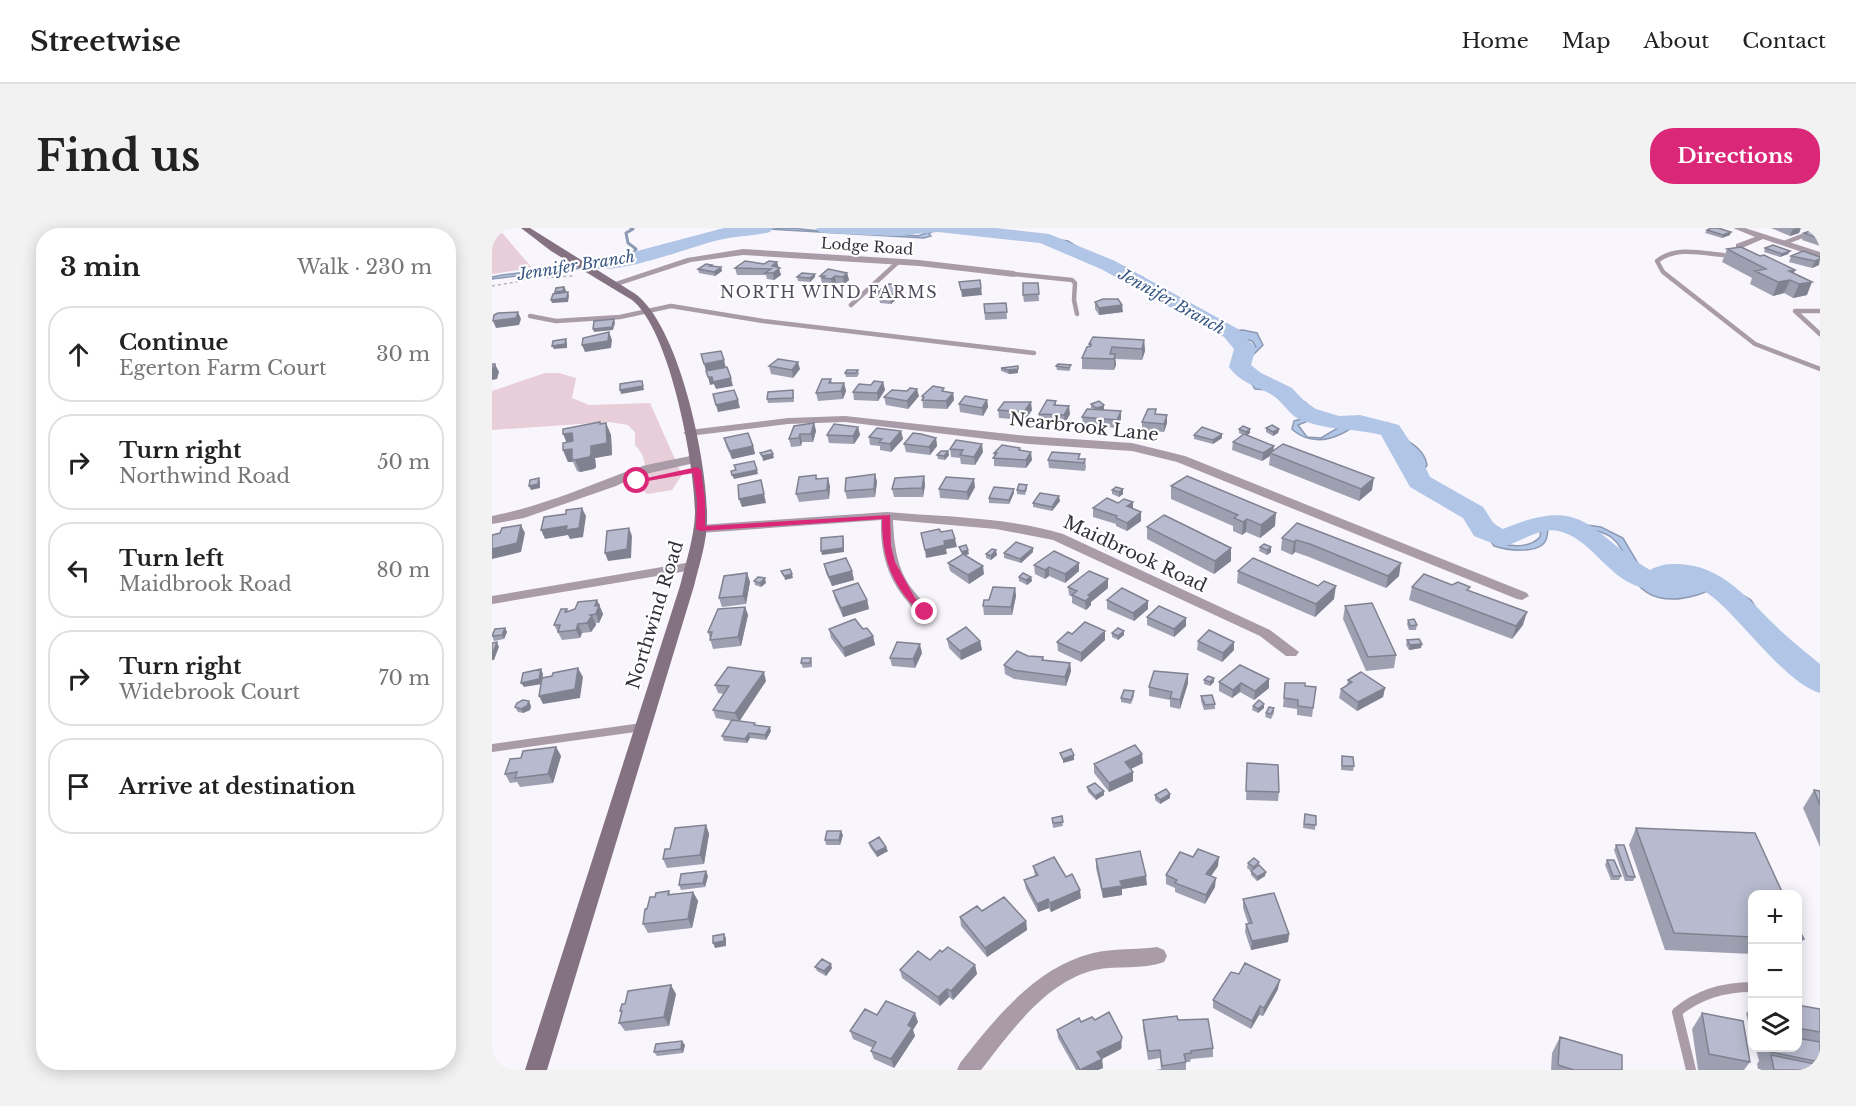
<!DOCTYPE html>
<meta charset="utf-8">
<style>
:root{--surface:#fff;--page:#f2f2f2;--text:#222;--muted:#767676;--line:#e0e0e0;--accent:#db2777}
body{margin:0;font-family:"Libre Baskerville",serif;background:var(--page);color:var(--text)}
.controls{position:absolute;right:18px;bottom:18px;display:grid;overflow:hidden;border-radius:12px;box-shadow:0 3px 15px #0003}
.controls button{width:54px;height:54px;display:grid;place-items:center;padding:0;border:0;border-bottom:2px solid var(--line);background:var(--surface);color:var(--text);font:30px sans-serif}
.stop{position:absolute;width:18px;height:18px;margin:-14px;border:4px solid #db2777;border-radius:50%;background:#fff}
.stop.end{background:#db2777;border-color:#fff;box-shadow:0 2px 6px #0008}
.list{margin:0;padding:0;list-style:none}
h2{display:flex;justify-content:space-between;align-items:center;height:78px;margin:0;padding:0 24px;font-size:26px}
h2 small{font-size:20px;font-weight:400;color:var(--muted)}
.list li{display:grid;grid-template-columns:39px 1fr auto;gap:18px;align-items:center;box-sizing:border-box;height:96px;margin:0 12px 12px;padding:0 12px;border:2px solid var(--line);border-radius:24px}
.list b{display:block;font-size:22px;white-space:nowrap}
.list p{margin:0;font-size:20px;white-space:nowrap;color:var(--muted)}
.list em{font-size:20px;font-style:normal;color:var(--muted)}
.icon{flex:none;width:33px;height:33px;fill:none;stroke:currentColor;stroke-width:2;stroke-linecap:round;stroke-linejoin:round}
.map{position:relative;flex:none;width:1328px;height:842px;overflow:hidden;border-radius:24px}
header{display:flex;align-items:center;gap:36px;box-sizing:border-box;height:84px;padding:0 30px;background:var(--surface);border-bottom:2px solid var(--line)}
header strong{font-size:28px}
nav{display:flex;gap:33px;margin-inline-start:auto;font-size:21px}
.intro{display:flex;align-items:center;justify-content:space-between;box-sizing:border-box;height:144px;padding:0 36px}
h1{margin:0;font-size:42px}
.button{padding:15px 27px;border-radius:24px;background:var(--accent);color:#fff;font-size:21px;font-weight:700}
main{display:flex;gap:36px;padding:0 36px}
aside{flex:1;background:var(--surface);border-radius:24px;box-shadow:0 3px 15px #0003}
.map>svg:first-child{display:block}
</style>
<header>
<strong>Streetwise</strong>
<nav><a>Home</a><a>Map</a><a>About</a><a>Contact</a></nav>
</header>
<div class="intro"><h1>Find us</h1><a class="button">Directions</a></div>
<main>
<aside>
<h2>3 min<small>Walk · 230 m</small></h2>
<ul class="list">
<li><svg class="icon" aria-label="ahead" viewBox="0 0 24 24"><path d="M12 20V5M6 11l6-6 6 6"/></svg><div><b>Continue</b><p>Egerton Farm Court</p></div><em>30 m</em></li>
<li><svg class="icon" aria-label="right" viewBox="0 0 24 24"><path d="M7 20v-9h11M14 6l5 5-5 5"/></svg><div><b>Turn right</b><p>Northwind Road</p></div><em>50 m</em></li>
<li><svg class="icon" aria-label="left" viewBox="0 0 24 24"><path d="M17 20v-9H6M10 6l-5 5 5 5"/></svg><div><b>Turn left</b><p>Maidbrook Road</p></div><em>80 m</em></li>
<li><svg class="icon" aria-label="right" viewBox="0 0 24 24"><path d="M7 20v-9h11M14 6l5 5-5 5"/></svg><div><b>Turn right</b><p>Widebrook Court</p></div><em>70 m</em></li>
<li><svg class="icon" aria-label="arrive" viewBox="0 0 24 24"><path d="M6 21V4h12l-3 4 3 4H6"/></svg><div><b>Arrive at destination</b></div></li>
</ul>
</aside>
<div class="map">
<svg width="1328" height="842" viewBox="0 0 1328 842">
<rect width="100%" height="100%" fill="#f9f5fd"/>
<path fill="#e8ced8" d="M0 0H6L40 40 0 46Z
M53 145H67L84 150 80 170 97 177 158 175 190 247 180 262 155 266 150 261C154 245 156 230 143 217V204L136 197 117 194 0 202V163Z"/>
<path fill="#b1c6e7" stroke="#8c99b3" stroke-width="1.5" d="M298 0 329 3 371 2 426 8 446 1 472 0 525 9H546L576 13 595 25 638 41 641 46 651 49V54L683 69 723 99 738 103 751 102 765 105 771 117 750 138 749 145C773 160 804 160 823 184L821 191 806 197 815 209 829 210 854 195H896L901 198 902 203C915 214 932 219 935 237L928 249 929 255 989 285 1008 302 1004 312 1006 315C1020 319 1038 320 1048 309L1049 300 1054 296 1066 293 1109 299 1131 310 1148 339 1154 343 1174 349 1202 350 1239 360 1259 372 1280 405 1307 428 1328 451V460L1269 403 1252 375 1222 360C1216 362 1211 366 1205 367 1179 375 1151 373 1139 345 1133 332 1132 319 1119 309 1112 304 1102 302 1093 300 1080 298 1070 294 1057 297 1055 302 1056 308 1054 312 1047 327 1014 322 1002 318L998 312 999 300 988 287 926 260C918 247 935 235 922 222 918 217 911 219 906 214 897 207 887 198 874 196 863 195 859 202 849 206 833 214 816 214 802 203L800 201 802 193C809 191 815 191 819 183L816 179 789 163 763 161 758 153 745 146 747 134 764 119 760 113 715 99 674 70 632 46 587 27 565 14 458 1 443 2 437 6 439 8 432 10 275 1 227 5 194 17 123 36 0 51V49L10 47 127 33 191 17 227 4Z"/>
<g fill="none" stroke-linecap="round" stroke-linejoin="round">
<path stroke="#8c99b3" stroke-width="3" d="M138 31 144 21 136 15 134 5 141 1 139 0"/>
<path fill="#b1c6e7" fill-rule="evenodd" d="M232 0H281L278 4C262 8 244 8 227 12 197 19 128 47 100 40L98 36 100 32 145 23Z
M324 0H504L557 6 623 33 746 101 764 120 759 137 769 145 800 160 813 174 824 181 847 188 868 187 907 197 930 232 938 249 991 279 1002 296 1011 301C1094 266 1096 304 1158 342 1167 337 1174 336 1184 336 1231 336 1258 374 1289 403 1302 415 1315 425 1328 436V465C1294 455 1252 395 1223 371 1214 363 1195 351 1182 354 1178 355 1175 359 1171 361 1161 365 1150 360 1140 356 1113 344 1096 309 1066 303 1048 299 1027 315 1010 319L982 308 971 290 918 259 889 207C862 200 834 203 807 191 797 186 792 176 783 169 767 158 749 156 737 139L742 121 732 109 609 41 548 15 446 4 400 8 333 5 327 4Z"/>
<path stroke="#b7b3bb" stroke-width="1.5" stroke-dasharray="3 3" stroke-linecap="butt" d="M0 58 46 50 82 48"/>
<path stroke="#a99ca8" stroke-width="4.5" d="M1292 15 1328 1
M1231 27C1210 25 1183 18 1165 33L1171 44 1263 116 1328 141
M522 46 580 52 583 55 582 72 585 86
M359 77 406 34
M1328 83H1303L1328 106
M38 88 64 93 128 89 179 78 271 93 542 125"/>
<path stroke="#a99ca8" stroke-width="8" d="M0 372 200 338
M0 520 150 499"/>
<path stroke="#a99ca8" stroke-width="10" d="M1199 842 1185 784C1207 766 1232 759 1260 759"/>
<path fill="#a99ca8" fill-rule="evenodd" d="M1241 0H1253L1328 24V30L1271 11 1250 20H1244V16L1263 9Z
M251 21 427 32 522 43 527 46 522 49 427 38 251 27 199 34 122 59 117 56 195 30Z
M353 188 536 208 640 215 693 228 1035 365 1037 368 1030 372 1025 371 685 234 640 223 536 216 353 194 296 196 197 208 191 205 197 202 296 190Z
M203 227 207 228V234L145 248 124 258 32 290 0 296V288C47 279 91 260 136 243 156 235 181 232 203 227Z
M395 284C453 289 515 289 571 306L778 402 807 424 804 428H794L768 408 561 312 504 301 401 292C402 317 405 342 421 362 427 370 434 376 440 384L433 389C425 387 420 380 415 373 395 349 388 323 389 292L208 305 201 301 208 297Z
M665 719 672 722 675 728 672 734C650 742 625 737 603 742 554 753 518 805 489 842H465L468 835C504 790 542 740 601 725 621 720 644 722 665 719Z"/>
<path fill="#847182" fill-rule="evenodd" d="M29 0H38L142 65C187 96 215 232 215 286 216 311 208 334 202 358L55 842H33L188 358C194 334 202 310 203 286 203 237 178 102 140 72L59 23Z"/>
</g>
<path fill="#9ea0b2" d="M1279 0H1309L1307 5 1298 8Z
M1215 2 1238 7 1230 10 1213 5Z
M1328 3V18L1310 12 1312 5Z
M1273 20 1298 23 1296 26 1288 29 1272 24Z
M1235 21 1268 28 1303 42 1302 45 1315 67 1301 70 1292 65 1281 68 1258 56 1260 50 1230 34Z
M1311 23 1327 37 1320 40 1297 34 1299 28Z
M220 38 229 39 230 43 223 48 207 45 206 41Z
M286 39 289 47 282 52 275 51 274 47H245L243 40Z
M355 45 357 52 352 56 344 55 340 58 332 57V55H330L328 48Z
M305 49H323L318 54 306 53Z
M546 55 547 73 532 74 531 67Z
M411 57 412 64 399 76 388 75 387 70 383 69 381 62Z
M603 74 631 84 607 87 603 81Z
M514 75 515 91 493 92 492 76Z
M652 112 653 123 650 132 623 131 624 137 622 142 590 141V130L597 119V116Z
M566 136 579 141 577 143 565 142 564 138Z
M277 138 308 141 301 150 279 146Z
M526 138V145L517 146 509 143V140Z
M366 142 367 146 365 149H354L353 145Z
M339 151 340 155H352L354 163 351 171 326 173 324 165Z
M391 154 393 162 386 173 362 172 361 164 379 157Z
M301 162 302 174 276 175 275 171Z
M452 164 461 165 462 172 455 181 431 180 430 168Z
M427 168 416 181 394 177 392 169Z
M495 172 496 179 491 188 468 184 467 176Z
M564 173V177L578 186 573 195 547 194V186Z
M599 176 612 177V181L611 182 629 191 625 200 591 197 590 189 601 181 599 180Z
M506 182H540L533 192 507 190Z
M664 186 675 187V195L672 204 650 202V194Z
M108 194 109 196 114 195 119 207 120 227 103 230 104 239 102 241 88 244 85 243 81 234H76L71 222 74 215Z
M322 195 324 203 321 214H310L309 218 299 219 297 211Z
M366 199 368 207 362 216 337 215 335 207Z
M774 200 787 201 786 205 781 208 774 204Z
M747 201H758V205L755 207 781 223 880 262 867 273 777 237 778 228 770 233 740 222 741 214 751 207 747 205Z
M409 203 411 211 399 224 388 222V218L378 217 377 209Z
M730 206V210L721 216 702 211V207Z
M232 210 261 218 263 226 240 231 234 218Z
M444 210 445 218 438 227 414 224 412 216Z
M528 220V222L540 232 534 240 502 238V225Z
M458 221 491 224 483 237 469 236 468 230 459 229Z
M456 223 457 227 453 232 446 231 445 227Z
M588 231H593L594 239 593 243 557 240 556 232Z
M383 246 385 254 383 269 355 271 353 263Z
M324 247 325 251 338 258 337 271 307 274 304 266Z
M432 248 433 257 431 269H402L400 261Z
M535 257V261L533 267 525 266V262Z
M679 258 783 298 768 310 754 304 750 307 741 303V298L679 271Z
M483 259 476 272 448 270 447 261Z
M620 262 631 266 627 269 620 266Z
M522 265 517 276 497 275V270Z
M568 273 560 283 541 279V275Z
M601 280 641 281 649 284V293L635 303 624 298V296L601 289Z
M805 295 907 348 894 360 817 329 803 324 800 327 789 322 790 310Z
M655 299 739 333 722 346 655 311Z
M467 319 477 326 473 327 492 346 477 356 458 343 456 335 470 327Z
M768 319H779V324L775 327 767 323Z
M541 324 529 335 512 330V325Z
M494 326 505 327 499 332 494 330Z
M332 336 360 343 362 352 340 358 334 345Z
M542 337 587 343 573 355 557 348 553 351 543 346Z
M746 343 826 358 842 371 823 389 745 355Z
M255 345 258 354 254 376 230 379 227 370Z
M527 349H539L540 353 535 357 527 353Z
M262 353 274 355 269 359 263 357Z
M960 357 1031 397 1020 411 917 372 920 359Z
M576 359 616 360 599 374V377L594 382 580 375V369L577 367Z
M523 360 524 368 520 387H492L491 378 497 372Z
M341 363 375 372 377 381 351 389 343 371Z
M105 372 111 386 107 395H104V397L99 404 90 405 88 410 70 412 62 397 75 381 76 383Z
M615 372 656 373V381L642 393 615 381Z
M853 378 904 427 902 440 874 443 851 391Z
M253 379 256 387 249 418 221 421 216 404Z
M655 389 694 390V398L682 409 655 397Z
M916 392 925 397 924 402H917L915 396Z
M13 400 15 404 12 411 2 413 0 408Z
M337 401H371L381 408 383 417 353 429 339 410Z
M620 405 632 407 626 412 620 409Z
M580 406 613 412 589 434 566 423 565 414Z
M455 411 488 413 490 422 469 432 457 420Z
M915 412 929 420 917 422 914 417Z
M706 413 742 422 730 434 705 422Z
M430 425 423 440 400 438 398 430Z
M536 428 551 429 552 432 578 435 579 443 574 458 522 451 513 446 512 437Z
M319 430 320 434V439L311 440 309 435Z
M777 451V460L762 472 748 464 740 470 727 463V454Z
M712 452 722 454 718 458 712 456Z
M856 452 893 460 891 469 865 483 847 470 849 461 855 457Z
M274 453 247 493 264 497 279 503 274 512 258 510 255 515 232 513 230 508 240 493 224 490 221 482 232 466 226 465 223 457Z
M696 455 688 481 678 479V472L657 468V459Z
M793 455 824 459 820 489 805 487V481L791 479Z
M642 463V468L639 476 629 474V470Z
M709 468 723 476V481L712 482 709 473Z
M772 476V480L766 485 760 482 761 478Z
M39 478 38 482 31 485 26 484 23 479Z
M782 480V485L779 491 773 489 774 485Z
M64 519 69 528 61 555 28 559 25 554 18 555 13 546 29 530Z
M850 528 862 538 861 543 849 542Z
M651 535 639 541 641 553 617 564 602 545V536Z
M755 535 787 564 786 573 754 572Z
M595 559 612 567 604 572 596 564Z
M1322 562 1328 563V619L1311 580Z
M678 566V570L668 576 663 572V567Z
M813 586 824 588 823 602 811 600Z
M570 588 571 598 561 600 560 590Z
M214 597 217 606 212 636 175 640 171 631 178 621Z
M1144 600 1260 666V726L1173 722 1137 617Z
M351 607 348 617H334L333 612Z
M377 615 396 623 385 629 378 619Z
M1124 617 1143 649 1141 653H1133L1122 622Z
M701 629 726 638 719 648 723 659 713 676 683 664V660L674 656V647Z
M604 631 655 657 630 661V667L611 670 604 640Z
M1115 632 1129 648 1127 652H1119L1113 637Z
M767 634V638L773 648 765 653 759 647V643L755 640 756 635Z
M541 638 574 649 589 670 559 684 557 680 546 684 534 661 532 652 543 648Z
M216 648 213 659 189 662 187 657Z
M177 663 178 666 201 664 206 673 200 700 156 705 151 696 155 681 163 669Z
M751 671 797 706 796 714 759 722 753 704 754 696 756 695 751 680Z
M490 683 534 693 535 702 495 729 469 698 468 689Z
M1305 698 1312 711 1305 720Z
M450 724 483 737 485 746 461 772 457 769 448 778 410 750 408 742 438 732Z
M323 739 340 740 334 748 325 743Z
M786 761 771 788 767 787 759 801 721 780V772Z
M184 766 177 798 133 803 127 795 130 786 128 783Z
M1260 776V807L1254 786Z
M1305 777 1328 781V842H1268L1269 841H1266L1265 836 1267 833 1264 821 1265 819H1305Z
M1210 785 1258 834 1252 842H1206L1200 801Z
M385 787 426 794 421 802 423 808 402 840 382 831 379 823 381 820 361 811 358 803Z
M603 792 630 818 629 821 610 831 611 840 606 842H584L566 810 565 802 589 794Z
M651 792H686L721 820V829L699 831 698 834H694V842H663L669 841 668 830 656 832 651 800Z
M1068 809 1130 842H1059L1060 825Z
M193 817 191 825 165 828 162 824Z"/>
<path fill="#818291" d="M1305 0H1309L1307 5 1298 8 1300 2Z
M1239 4 1238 7 1230 10 1231 7Z
M1298 23 1296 26 1288 29 1290 26Z
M1328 31 1327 37 1320 40 1323 33Z
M285 34 289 47 282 52 280 38Z
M229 39 230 43 223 48 222 44Z
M1303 42 1292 65 1281 68 1286 54 1297 43Z
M355 45 357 52 352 56 351 49Z
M323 46V49L318 54V50Z
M343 48 344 55 340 58 339 51Z
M1320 54 1315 67 1301 70 1307 56Z
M411 57 412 64 399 76 398 69Z
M72 59 74 62 73 67 65 68 63 64Z
M489 60 490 67 470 69 469 62Z
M76 64 77 68 76 74 60 75 59 72Z
M630 77 631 84 607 87V80Z
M26 84 29 91 27 97 4 100 1 93Z
M122 91 123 95 121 102 102 104 101 101Z
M117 104 120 112 119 120 93 124 90 117Z
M74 111 75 115V120L62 121 60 118Z
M652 112 653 123 650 132V121Z
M623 126 624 137 622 142V131Z
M232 132 234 140 214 143 212 136Z
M306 134 308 141 301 150 300 142Z
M3 136 7 144 5 151 0 152V143Z
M526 141V145L517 146 516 142Z
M216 149H220L222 156 218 157Z
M239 150 241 158 224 161 221 154Z
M150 153 152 162 129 166 128 162Z
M391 154 393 162 386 173 385 165Z
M352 155 354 163 351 171 349 163Z
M425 161 427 168 416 181 415 173Z
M461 165 462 172 455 181 454 173Z
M246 172 248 180 226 184 224 177Z
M495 172 496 179 491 188 490 180Z
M539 174 540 182 533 192 532 184Z
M612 177V181L610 183 604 184V180Z
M577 178 578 186 573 195 572 187Z
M629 183V191L625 200V192Z
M675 187V195L672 204V196Z
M114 195 119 207 120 227 103 230 104 239 102 241 88 244 83 232 80 231 81 234H76L71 222 99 218Z
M322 195 324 203 321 214 319 206Z
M366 199 368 207 362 216 361 208Z
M758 201V205L754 208V204Z
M787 201 786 205 781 208V204Z
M409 203 411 211 399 224 398 216Z
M80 205 85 216 76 218 71 206Z
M308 206 310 214 309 218 307 210Z
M730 206V210L721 216V212Z
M444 210 445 218 438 227 437 219Z
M490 216 491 224 483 237 482 229Z
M261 218 263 226 240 231 238 223Z
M782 218 781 226 778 225V228L770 233 771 225Z
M456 223 457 227 453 232 452 228Z
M539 224 540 232 534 240V232Z
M281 226 282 230 271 233 270 228Z
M265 242 266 246 242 251 240 247Z
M383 246 385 254 383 269 382 261Z
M432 248 433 257 431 269 430 260Z
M47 250 48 254V260L39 262 37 258Z
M336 250 338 258 337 271 335 262Z
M882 250 880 262 867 273 869 261Z
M482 251 483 259 476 272 475 264Z
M269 252 274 275 250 279 247 271Z
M522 261V265L517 276V272Z
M631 261V266L627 269V264Z
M567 268 568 273 560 283V279Z
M641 274V283L635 278Z
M90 280 94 288 91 309 78 311 76 307 53 311 49 302Z
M649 284V293L635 303V295Z
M784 285 783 298 768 310 769 297Z
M755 291 754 304 750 307 751 294Z
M29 297 33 305 29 324 0 331V321Z
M137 300 140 308 139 330 116 333 113 325Z
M351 308 352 312V324L330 327 329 323Z
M463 311 465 319 454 321 455 326 434 330 433 322 452 313Z
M804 312 803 324 800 327 802 314Z
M779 319V324L775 327V322Z
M541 320V324L529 335 528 331Z
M739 320V333L722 346 723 333Z
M476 322 477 326 471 328 470 324Z
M504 322 505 327 499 332V328Z
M587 335V343L573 355V346Z
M909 335 907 348 894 360 896 348Z
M491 338 492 346 477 356 476 347Z
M557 339V348L553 351V342Z
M360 343 362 352 340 358 337 349Z
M255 345 258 354 254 376 251 368Z
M300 346 301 350 293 352 292 348Z
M539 349 540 353 535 357 534 352Z
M273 350 274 355 269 359 268 355Z
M616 351V360L599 374V377L594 382 593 373 596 367Z
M844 358 842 371 823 389 824 376Z
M523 360 524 368 520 387 519 379Z
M105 372 111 386 107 395 104 386 103 378Z
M375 372 377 381 351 389 349 380Z
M656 373V381L642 393 641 385Z
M253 379 256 387 249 418 246 409Z
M1035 384 1031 397 1020 411 1024 398Z
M100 388 104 397 99 404 95 395Z
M694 390V398L682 409V401Z
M86 396 90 405 88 410 84 402Z
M13 400 15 404 12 411 10 407Z
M613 403V412L589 434V425Z
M632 403V407L626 412V408Z
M381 408 383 417 353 429 351 420Z
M488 413 490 422 469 432 468 423Z
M5 414 7 419 2 432H0V427Z
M742 414V422L730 434 731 425Z
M428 416 430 425 423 440 421 431Z
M930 416 929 420 917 422 918 417Z
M578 435 579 443 574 458 573 449Z
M86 440 91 449 88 470 51 476 47 468Z
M49 441 51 446 50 456 32 459 29 455Z
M272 444 274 453 247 494 243 485Z
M696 446V455L688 481V472Z
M722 450V454L718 458V454Z
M777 451V460L762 472 763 463Z
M749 455 748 464 740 470 741 462Z
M893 460 891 469 865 483 866 474Z
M37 473 39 478 38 482 31 485 29 481Z
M772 476V480L766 485V481Z
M278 499 279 503 274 512 273 507Z
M257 505 258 510 255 515 253 511Z
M64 519 69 528 61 555 56 546Z
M650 526 651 535 634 543 633 534Z
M582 527V532L571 535V531Z
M641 544V553L617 564V555Z
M612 563V567L604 572 603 568Z
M678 566V570L668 576V572Z
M214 597 217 606 212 636 208 627Z
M349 603 351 607 348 617 347 612Z
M394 619 396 623 385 629 384 624Z
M727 629 726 638 714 655V646Z
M214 643 216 648 213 659 211 655Z
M774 644 773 648 765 653V649Z
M654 648 655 657 630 661V667L611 670 610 661 628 653Z
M724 650 723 659 713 676 714 667Z
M588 662 589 670 559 684 558 675Z
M201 664 206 673 200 700 196 691Z
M556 671 557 680 546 684 545 676Z
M534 693 535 702 495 729 493 720Z
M232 706 234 710V718L223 720 221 715Z
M797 706 796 714 759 722 760 713Z
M339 736 340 740 334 748 332 743Z
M483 737 485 746 461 772 459 763Z
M788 752 786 761 771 788 772 780Z
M179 757 184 766 177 798 172 789Z
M455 761 457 769 448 778 446 769Z
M768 778 767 787 759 801 760 793Z
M423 785 426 794 421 802 423 808 402 840 399 831 416 797Z
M630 809 629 821 606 833 605 824Z
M190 813 193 817 191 825 189 821Z
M610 831 611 840 606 842H588Z"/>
<path fill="#b8bacf" stroke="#818291" stroke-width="1.5" d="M1219 0H1226L1239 4 1231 7 1215 2Z
M1324 1 1328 3V4L1326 5H1328V11L1312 5Z
M1281 17 1298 23 1290 26 1273 20Z
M1249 19 1268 28 1272 27 1303 42 1297 43 1320 54 1307 56 1298 52 1286 54 1263 43 1274 41 1235 21Z
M1311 23 1328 29V31L1323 33 1299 28Z
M253 33 272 36 277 33 285 34 280 38 288 40 281 45H273L279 41 243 40Z
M214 36 220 37 218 38 229 39 222 44 206 41Z
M336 41 355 45 351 49 343 48 339 51 331 50 333 48H328Z
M310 45 323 46 318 50 305 49Z
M488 52 489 60 469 62 467 54Z
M531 55H546L547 66 531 67Z
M397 56 411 57 398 69 387 68 391 64 381 62 382 60 391 61Z
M72 59 71 63 63 64 64 60Z
M76 64 75 70 59 72 61 66Z
M611 71H626L630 77 607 80 603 74Z
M514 75 515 84 493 85 492 76Z
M26 84 24 90 1 93 2 87 6 85Z
M122 91 120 99 101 101 102 93Z
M117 104 116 113 90 117 91 110Z
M601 109 652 112 650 121 620 119 618 126H623L622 131 590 130 595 119 599 118V116H597Z
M74 111 73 116 60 118 61 113Z
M229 123 232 132 212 136 209 126Z
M286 131 306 134 300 142 277 138Z
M0 136H3L1 143H0Z
M566 136 579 137 577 140 564 138Z
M526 138V141L516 142 509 140Z
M235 139 239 150 221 154 220 149H216L214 143Z
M355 142H366L364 145H353Z
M330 151H339L337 155H352L349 163 324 165Z
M147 153H150L151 158 128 162V156Z
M382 153 391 154 385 165 361 164 367 156 379 157Z
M441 158 452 160 450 163 461 165 454 173 430 172 432 169 430 168Z
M418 160 425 161 415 173 392 169 400 162 415 163Z
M242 162 246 172 224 177 221 166Z
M301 162V170L275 171 276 164Z
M473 168 495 172 490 180 467 176Z
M555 172 564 173 562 177 577 178 572 187 547 186Z
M607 173 612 177 609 179 604 180 599 176Z
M512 174H539L532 184 506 182Z
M595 181 629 183 625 192 590 189Z
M656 181H664L663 186 675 187 672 196 650 194Z
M108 194V196L114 195 115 215 99 218V227L97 229 83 232 80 231V221L71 222V215L81 213 80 205 71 206V201Z
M322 195 319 206H308L307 210 297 211 302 198Z
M342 196 366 199 361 208 335 207Z
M780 197 787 201 781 204 774 200Z
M751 198 758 201 754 204 747 201Z
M710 199 730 206 721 212 702 207Z
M385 200 409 203 398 216 387 214 390 211 377 209Z
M256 205 261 218 238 223 232 210Z
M421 205 429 206 444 210 437 219 412 216Z
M752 206 782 218 771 225 741 214Z
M464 212 490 216 482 229 468 227 471 222 458 221Z
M791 216 882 250 869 261 778 225Z
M510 217 528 220 527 222 539 224 534 232 501 230 505 225H502Z
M279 222 281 226 270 228 268 225Z
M449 223H456L452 228 445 227Z
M560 224 588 226 586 231H593L592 235 556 232Z
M262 233 265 242 240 247 239 243 244 242 242 237Z
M383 246 382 261 353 263 354 250Z
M324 247V251L336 250 335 262 304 266 307 249Z
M432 248 430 260 400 261 403 250Z
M695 248 784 285 769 297 755 291 751 294 742 290 746 287 679 258Z
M454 249 482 251 475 264 447 261Z
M47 250 46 256 37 258 38 252Z
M269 252 272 266 247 271 246 257Z
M527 256 535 257 533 263 525 262Z
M502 259 522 261 517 272 497 270Z
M624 259 631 261 627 264 620 262Z
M548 265 567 268 560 279 541 275Z
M615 270 626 275 632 271 641 274 635 278 649 284 635 295 624 290 625 288 601 280Z
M90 280 87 300 74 302 75 298 49 302 52 289 74 286V282Z
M672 287 739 320 723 333 655 299Z
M805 295 909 335 896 348 818 316 804 312 802 314 790 310Z
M29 297 25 315 0 321V307L8 305 10 300Z
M137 300 135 321 113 325 115 303Z
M447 301 449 304 460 302 463 311 452 313 453 317 433 322 429 305Z
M351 308V320L329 323V310Z
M524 314 541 320 528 331 512 325Z
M772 316 779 319 775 322 768 319Z
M474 317 476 322 470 324 467 319Z
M500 321 504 322 499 328 494 326Z
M562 323 587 335 573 346 557 339 553 342 542 337Z
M471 326 491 338 476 347 456 335Z
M354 330 360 343 337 349 332 336Z
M761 330 826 358 832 353 844 358 824 376 746 343Z
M298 341 300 346 292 348 289 343Z
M597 343 616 351 596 367 598 369 593 373 580 367 585 363 576 359Z
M255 345 251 368 227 370 232 348Z
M531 345 539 349 534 352 527 349Z
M932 346 960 357 966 354 978 359 975 362 1035 384 1024 398 920 359Z
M266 349 273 350 268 355 262 353Z
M366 355 375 372 349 380 341 363Z
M501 359 523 360 519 379 491 378 492 372H497Z
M630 360 656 373 641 385 615 372Z
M105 372 103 378 107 377 104 386 98 387 100 388 95 395 86 396 84 402 66 404 68 397H62L69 381H75L73 384H75L83 381 86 374Z
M880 375 904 427 876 429 853 378Z
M667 378 694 390 682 401 655 389Z
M253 379 246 409 218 412 220 404H216L226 381Z
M363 391 371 401 375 400 381 408 351 420 337 401Z
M922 391 925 397 918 398 916 392Z
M593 394 613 403 589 425 565 414 576 404 580 406Z
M474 399 488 413 468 423 455 411Z
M13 400 10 407 0 408 3 401Z
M626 400 632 403 626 408 620 405Z
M717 402 742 414 731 425 706 413Z
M927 411 930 416 918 417 915 412Z
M5 414 0 427V415Z
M405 414 428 416 421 431 398 430Z
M525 423 536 428 551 429 550 432 578 435 573 449 521 442 512 437Z
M310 430H319L318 435H309Z
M748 437 777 451 763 463 749 455 741 462 727 454Z
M236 439 272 444 243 485 221 482 237 458 223 457Z
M86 440 83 461 47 468 50 450 60 448 61 445Z
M49 441 47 451 29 455 31 445Z
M662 443 696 446 688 472 678 470 680 464 657 459Z
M869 444 893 460 866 474 849 461 860 454 856 452Z
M716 448 722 450 718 454 712 452Z
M793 455H813V458L824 459 821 480 806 478V472L792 470Z
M632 462 642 463 639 472 629 470Z
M720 467 723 476 713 477 709 468Z
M31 472 37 473 35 478 29 481 23 479 25 475Z
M767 472 772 476 766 481 761 478Z
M777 479 782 480 779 486 774 485Z
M240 492 263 495 262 497 278 499 273 507 257 505 253 511 230 508Z
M643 517 650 526 633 534 641 544 617 555 602 536Z
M64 519 56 546 23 550 25 544 13 546 18 531 29 530 31 523Z
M579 521 582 527 571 531 568 525Z
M850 528 861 529 862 538H850Z
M755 535 786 537 787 564 754 563Z
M603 555 612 563 603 568 595 559Z
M674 561 678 566 668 572 663 567Z
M1322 562 1328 563V577Z
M813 586 824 588V597L812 596Z
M570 588 571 594 561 595 560 590Z
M214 597 208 627 171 631 173 621H178L183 600Z
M1144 600 1263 605 1291 666H1260V709L1182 705Z
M335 603H349L347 612H333Z
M387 609 394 619 384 624 377 615Z
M1124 617H1132L1143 649 1135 648Z
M706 621 727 629 714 646 724 650 714 667 683 655 685 652 674 647 688 624 701 629Z
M648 623 654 648 628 653 630 658 610 661 604 631Z
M562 629 574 649 580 646 588 662 558 675 556 671 545 676 532 652 546 647 541 638Z
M762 630 767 634 762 639 756 635Z
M1115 632H1122L1129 648H1121Z
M767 637 774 644 765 649 759 643Z
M214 643 211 655 187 657 189 646Z
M177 663 176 667 201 664 196 691 151 696 153 681H155L158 669H163L164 665Z
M782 665 797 706 760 713 754 696 760 695 751 671Z
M512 669 534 693 493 720 468 689 485 678 490 683Z
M1305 698 1312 711H1305Z
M232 706V713L221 715V708Z
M456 719 483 737 459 763 455 761 446 769 408 742 426 723 438 732 448 722 450 724Z
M330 731 339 736 332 743 323 739Z
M753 735 788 752 772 780 768 778 760 793 721 772 739 744 747 746Z
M179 757 172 789 127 795 130 783H128L130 776H133L136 763Z
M394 773 423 785 416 797 420 800 399 831 379 823 384 814 358 803 373 781 385 787Z
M1305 777 1328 781V804L1305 800Z
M617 784 630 809 629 813 605 824 610 831 588 842 565 802 587 790 589 794 600 789 603 792Z
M1210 785 1251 793 1258 834 1217 826Z
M685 788 686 792 716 791 721 820 699 823V825L692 826 694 834 670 838 668 822 656 823 651 792Z
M1068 809 1130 827V842H1082L1066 837Z
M1305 810 1328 814V834L1278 824 1277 819H1305Z
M190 813 189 821 162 824 164 816Z
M1279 827 1328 837V842H1282Z"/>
<path fill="#db2777" d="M205 239 209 242 213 273V298L398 287 399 318 403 334 423 370 438 384 430 386C400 359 390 331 390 291L208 303 204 301 205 273 201 245 145 255 141 253Z"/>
<g text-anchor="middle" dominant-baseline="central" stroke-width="4.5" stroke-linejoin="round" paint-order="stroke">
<g font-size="15" fill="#343139" stroke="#fff">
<text transform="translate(375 18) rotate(4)">Lodge Road</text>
</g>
<g font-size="16" font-style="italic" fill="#395784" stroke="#fff">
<text transform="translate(84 37) rotate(-9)">Jennifer Branch</text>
<text transform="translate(680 73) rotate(29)">Jennifer Branch</text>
</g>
<g font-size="16" letter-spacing="1.5" fill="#524b5c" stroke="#fff">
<text x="337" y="64">NORTH WIND FARMS</text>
</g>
<g font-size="18" fill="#343139" stroke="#fff">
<text transform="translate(592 199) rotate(6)">Nearbrook Lane</text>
<text transform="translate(643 326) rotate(25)">Maidbrook Road</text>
<text transform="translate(163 387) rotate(-73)">Northwind Road</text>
</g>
</g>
</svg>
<div class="controls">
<button>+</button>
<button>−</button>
<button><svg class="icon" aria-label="layers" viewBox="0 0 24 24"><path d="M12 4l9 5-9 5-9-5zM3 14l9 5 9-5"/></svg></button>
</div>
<div class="stop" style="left:145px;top:253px"></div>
<div class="stop end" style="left:433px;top:384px"></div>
</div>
</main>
